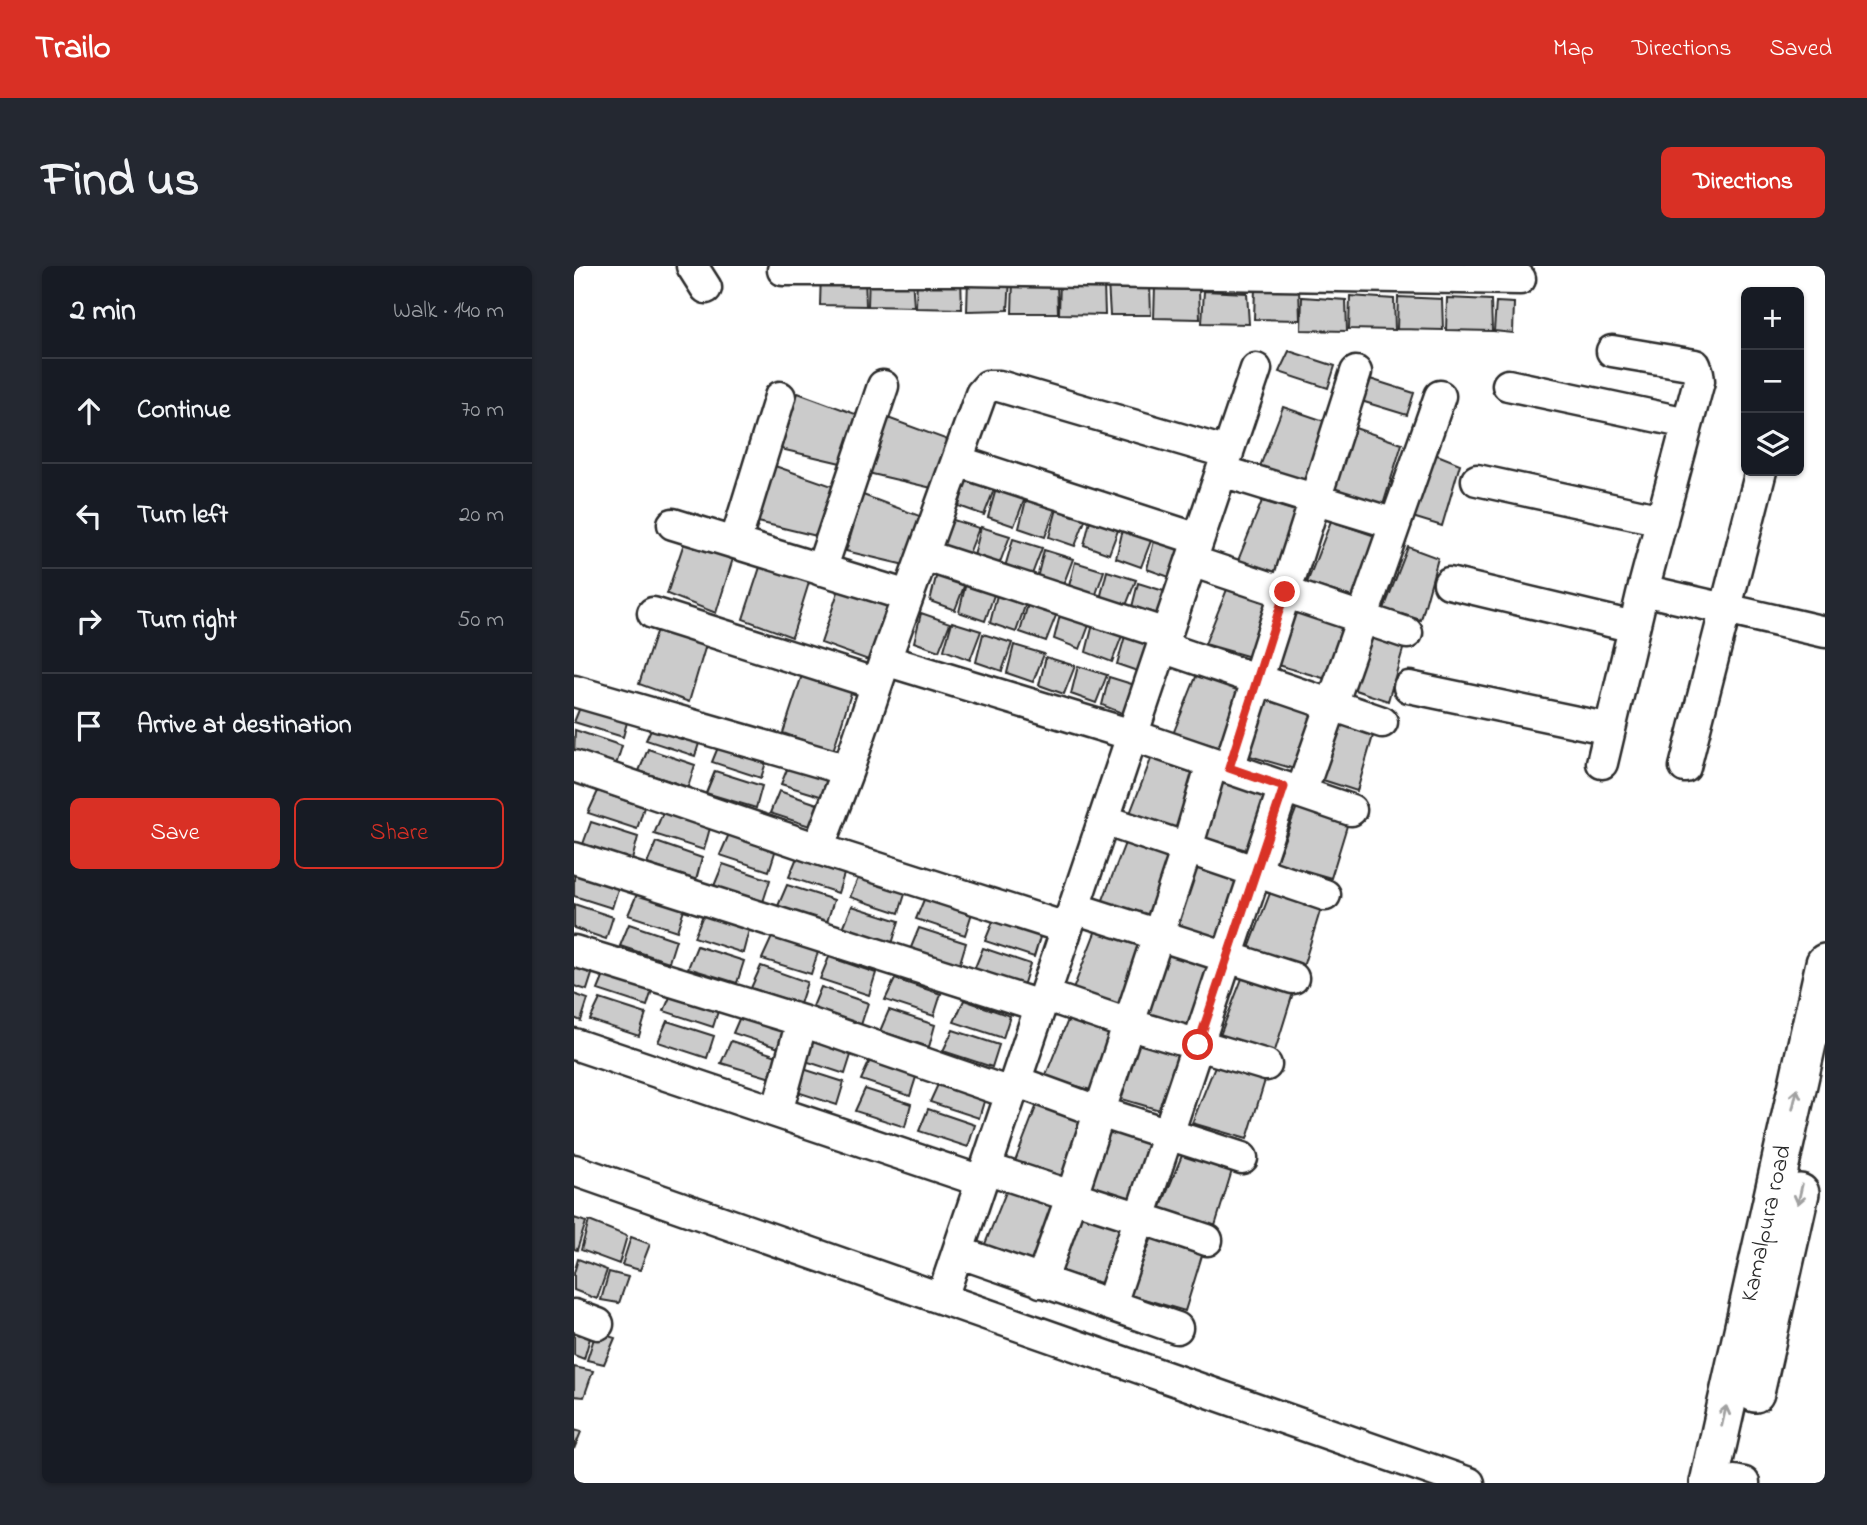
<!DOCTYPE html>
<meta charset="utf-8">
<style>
:root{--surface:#171b24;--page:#242831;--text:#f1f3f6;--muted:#9ea1a6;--line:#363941;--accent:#d93025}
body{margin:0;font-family:"Indie Flower",sans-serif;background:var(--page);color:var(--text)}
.controls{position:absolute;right:21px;top:21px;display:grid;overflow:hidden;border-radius:10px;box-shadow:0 2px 5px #0004}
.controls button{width:63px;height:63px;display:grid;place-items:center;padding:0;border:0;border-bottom:2px solid var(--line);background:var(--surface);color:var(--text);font:35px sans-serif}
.stop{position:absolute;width:21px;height:21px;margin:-16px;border:5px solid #d93025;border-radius:50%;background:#fff}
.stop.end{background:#d93025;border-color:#fff;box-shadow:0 2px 7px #0008}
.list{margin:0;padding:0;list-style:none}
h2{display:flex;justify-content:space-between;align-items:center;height:91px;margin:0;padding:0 28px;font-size:30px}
h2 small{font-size:23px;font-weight:400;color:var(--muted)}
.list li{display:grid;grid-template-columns:46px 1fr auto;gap:21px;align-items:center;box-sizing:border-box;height:105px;padding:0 28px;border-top:2px solid var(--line)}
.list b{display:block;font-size:26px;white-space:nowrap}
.list em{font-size:23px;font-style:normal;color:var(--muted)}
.actions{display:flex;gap:14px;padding:21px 28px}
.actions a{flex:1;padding:16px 0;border:2px solid var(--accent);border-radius:10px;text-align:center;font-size:24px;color:var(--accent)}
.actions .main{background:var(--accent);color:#fff}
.icon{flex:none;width:38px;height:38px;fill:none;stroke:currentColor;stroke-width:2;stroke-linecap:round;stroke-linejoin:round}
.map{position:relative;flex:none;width:1251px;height:1217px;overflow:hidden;border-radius:10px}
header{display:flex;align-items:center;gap:42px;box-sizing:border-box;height:98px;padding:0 35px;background:var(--accent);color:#fff}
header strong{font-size:33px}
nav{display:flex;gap:38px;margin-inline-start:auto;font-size:24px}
.intro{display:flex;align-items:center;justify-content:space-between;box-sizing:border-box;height:168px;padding:0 42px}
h1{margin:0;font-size:49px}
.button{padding:18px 32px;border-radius:10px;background:var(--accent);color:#fff;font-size:24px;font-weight:700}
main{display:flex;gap:42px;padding:0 42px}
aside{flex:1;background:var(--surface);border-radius:10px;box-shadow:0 2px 5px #0004}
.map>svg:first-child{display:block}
</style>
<header>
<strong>Trailo</strong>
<nav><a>Map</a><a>Directions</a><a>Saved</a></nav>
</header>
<div class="intro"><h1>Find us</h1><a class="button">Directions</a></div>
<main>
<aside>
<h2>2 min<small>Walk · 140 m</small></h2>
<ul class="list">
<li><svg class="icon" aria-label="ahead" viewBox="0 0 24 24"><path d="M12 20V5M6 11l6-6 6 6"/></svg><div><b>Continue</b></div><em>70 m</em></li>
<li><svg class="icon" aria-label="left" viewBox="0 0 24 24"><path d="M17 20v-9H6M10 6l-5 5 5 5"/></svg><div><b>Turn left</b></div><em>20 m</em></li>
<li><svg class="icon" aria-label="right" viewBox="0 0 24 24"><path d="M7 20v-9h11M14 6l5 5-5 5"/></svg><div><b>Turn right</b></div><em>50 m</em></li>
<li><svg class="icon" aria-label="arrive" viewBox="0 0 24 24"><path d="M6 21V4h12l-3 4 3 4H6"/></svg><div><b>Arrive at destination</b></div></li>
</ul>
<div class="actions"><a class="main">Save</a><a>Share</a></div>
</aside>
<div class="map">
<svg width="1251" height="1217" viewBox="0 0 1251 1217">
<rect width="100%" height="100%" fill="#fff"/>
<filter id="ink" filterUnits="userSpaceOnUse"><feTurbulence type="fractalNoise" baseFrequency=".0143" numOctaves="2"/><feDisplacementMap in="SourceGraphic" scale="14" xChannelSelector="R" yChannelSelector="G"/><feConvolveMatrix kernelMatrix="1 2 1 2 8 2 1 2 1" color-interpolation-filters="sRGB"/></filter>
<g filter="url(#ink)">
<path fill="#cbcbcb" stroke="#2b2b2b" stroke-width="2" d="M247 7 291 10 292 40 246 39Z
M295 7 338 10 340 41 294 40Z
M343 10 387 12 388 43 342 42Z
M394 12 436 13 434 44 393 45Z
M439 14 483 17 484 47H438Z
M486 15 530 18 531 49 485 48Z
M534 16 576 18 577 49H536Z
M581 20 625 22 626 53 580 52Z
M681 21 725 23 726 54 680 53Z
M630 25 673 27 675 58 628 57Z
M776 30 820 33 821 64 775 63Z
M728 31 772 34 773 65 727 64Z
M824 31 868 33 869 64 823 63Z
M873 32 917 34 918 65 872 64Z
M922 36 940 37 939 67 920 65Z
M715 85 761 100 754 122 705 106Z
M793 112 840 127 833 149 784 134Z
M224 127 287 150 271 198 207 183Z
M709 141 759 158 740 219 685 203Z
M311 151 374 174 358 222 294 207Z
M778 161 828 178 809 239 754 223Z
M856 186 886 198 868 260 832 249Z
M201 200 264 222 247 271 184 256Z
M392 212 421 221 410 249 385 240Z
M422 223 451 232 440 260 414 251Z
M289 229 351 252 335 300 272 285Z
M452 234 481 243 471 271 445 262Z
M688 235 731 248 712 309 663 297Z
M483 243 512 252 501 280 475 271Z
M517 251 546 259 535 288 510 279Z
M376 253 405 262 394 290 369 281Z
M757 255 807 272 788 334 733 317Z
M407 261 436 270 425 299 400 290Z
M549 263 578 272 567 301 542 292Z
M113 268 162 283 142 347 93 328Z
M439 273 468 282 457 311 431 301Z
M580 275 609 284 598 312 573 303Z
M834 281 864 292 847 354 810 343Z
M470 284 499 293 488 322 463 312Z
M189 292 238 307 218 371 169 353Z
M501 296 530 305 520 334 494 324Z
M533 305 562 314 551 342 526 333Z
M363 307 392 315 381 344 356 335Z
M656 316 705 332 687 394 631 378Z
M267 317 316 331 297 395 247 377Z
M392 317 421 326 411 355 385 346Z
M564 317 593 326 583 354 557 345Z
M423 329 452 337 442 366 416 357Z
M725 336 774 352 756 414 700 398Z
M454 338 483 347 472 375 446 366Z
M487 345 517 354 506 383 480 373Z
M347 347 376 357 365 385 340 376Z
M378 356 407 365 396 394 370 384Z
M85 357 134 372 115 436 65 418Z
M519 358 549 367 538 396 512 386Z
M802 361 832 373 814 435 778 423Z
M409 368 438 377 428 405 402 396Z
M551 370 580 379 569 407 543 398Z
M440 379 470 388 459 416 433 407Z
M472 391 501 400 490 428 465 419Z
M504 400 533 409 522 437 497 428Z
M229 406 279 421 259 485 209 467Z
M624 406 674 422 655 484 599 468Z
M535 411 564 420 553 449 528 439Z
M693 426 743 442 724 504 669 488Z
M9 434 55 449 49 471 0 456Z
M770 451 801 463 783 525 746 513Z
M82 452 128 468 121 490 72 474Z
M1 464 48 480 41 502 0 489Z
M147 474 194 490 187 512 138 496Z
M74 483 121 499 114 521 65 505Z
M579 488 629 505 611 566 555 550Z
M216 496 263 511 256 533 207 518Z
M141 505 188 520 182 542 132 527Z
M649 508 699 525 680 586 624 570Z
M24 525 70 541 63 563 14 547Z
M205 525 252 541 245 563 196 547Z
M726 533 776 550 757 612 702 596Z
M89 546 136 562 130 584 80 568Z
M17 556 64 571 58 594 9 578Z
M155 568 202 583 195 605 146 589Z
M82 576 128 592 122 614 73 598Z
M551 577 601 594 582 655 527 639Z
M224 589 271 605 264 627 215 611Z
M621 597 670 614 651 675 596 659Z
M149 598 196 614 189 636 140 620Z
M0 605 45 620 38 642 0 630Z
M285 610 332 625 325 647 276 631Z
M213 619 260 634 253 656 204 640Z
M698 622 748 639 729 701 674 685Z
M63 628 110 643 103 665 54 649Z
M351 631 398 647 391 669 342 653Z
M0 638 39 651 32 673 0 662Z
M278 640 325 655 318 678 269 662Z
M129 649 175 664 169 687 120 671Z
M420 653 467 668 460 691 411 675Z
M55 658 102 674 95 696 46 680Z
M345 662 392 677 385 700 336 684Z
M522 664 572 681 554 742 498 726Z
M198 671 244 686 237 708 188 693Z
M123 680 170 695 163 717 114 702Z
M409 682 456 698 449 720 400 704Z
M592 685 641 701 623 763 567 746Z
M255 691 302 707 295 729 246 713Z
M0 695 20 702 13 724 0 720Z
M187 700 233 716 226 738 177 722Z
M33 702 80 718 73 740 24 724Z
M669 710 719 727 700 788 645 772Z
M321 713 367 728 360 750 311 734Z
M247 721 294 737 287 759 238 743Z
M99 724 146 739 139 761 90 745Z
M0 728 14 733 7 755 0 752Z
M26 733 72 748 65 770 16 754Z
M390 734 436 750 429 772 380 756Z
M315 744 361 759 355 781 306 765Z
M168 746 214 761 208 783 159 767Z
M496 749 545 765 527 827 471 811Z
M93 755 140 770 133 792 84 776Z
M379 764 425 779 418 801 369 785Z
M565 769 615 786 596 847 541 831Z
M231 771 278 786 271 808 222 792Z
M157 775 203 790 197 812 147 797Z
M297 792 343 808 336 830 287 814Z
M643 795 692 811 673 873 618 857Z
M223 801 270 816 263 839 214 823Z
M366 814 412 829 405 852 356 836Z
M291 823 337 838 331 861 281 845Z
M464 836 514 852 495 914 440 898Z
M354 843 401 859 394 881 345 865Z
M534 856 583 873 564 934 509 918Z
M611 882 660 898 641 960 586 943Z
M434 921 483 938 464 999 409 983Z
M503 941 553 958 534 1019 479 1003Z
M0 952 12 956 3 984 0 983Z
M15 955 53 970 45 998 7 984Z
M580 966 630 983 611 1045 556 1029Z
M57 971 76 978 66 1004 48 999Z
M4 993 33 1004 23 1033 0 1024V1007Z
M35 1006 54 1011 45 1037 27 1034Z
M0 1058 18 1065 10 1093 0 1089Z
M22 1066 41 1072 30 1098 13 1094Z
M0 1101 19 1105 10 1131 0 1130Z
M0 1164 7 1166 0 1183Z"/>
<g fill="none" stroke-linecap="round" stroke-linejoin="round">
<defs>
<path id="minor" d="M118 0 132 22
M209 4H393L946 13
M934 119 1113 157
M383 195 624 273
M648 205 821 258
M903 214 1088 254
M99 258 334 330
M161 277 206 131
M349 289 592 368
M617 295 833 367
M247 304 309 120
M875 317 1060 361
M1069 324 1251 366
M79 347 303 418
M588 381 808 456
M311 394 558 469 777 544
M835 421 1036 463
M0 425 274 504
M1028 497 1069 324 1125 115 1124 107 1121 99 1038 85
M0 500 244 583 492 662
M1111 501 1187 205
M655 502 782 106
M727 527 866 130
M530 554 751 629
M244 583 274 504 311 394 407 128 414 120H425L654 187
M0 592 466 740
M500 642 719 712
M0 685 228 755 436 827
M470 729 554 758 692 799
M0 778 407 915
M441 815 526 846 668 892
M203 846 228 755
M412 902C485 927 560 949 633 974
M0 904 895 1217
M384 986 603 1062
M467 1016 497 932 613 582 638 497
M368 1032 682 103
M537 1038 710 521
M0 1049 24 1058
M1160 1215 1170 1217"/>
<g id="major">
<path d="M1181 1127 1226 927"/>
<path id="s1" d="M1135 1217 1251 697"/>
</g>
</defs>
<use href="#minor" stroke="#2b2b2b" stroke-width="35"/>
<use href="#major" stroke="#2b2b2b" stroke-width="42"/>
<use href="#minor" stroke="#fff" stroke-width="30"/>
<use href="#major" stroke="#fff" stroke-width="37"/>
</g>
<defs><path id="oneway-shaft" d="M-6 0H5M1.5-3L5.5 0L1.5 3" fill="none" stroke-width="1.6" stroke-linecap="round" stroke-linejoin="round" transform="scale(1.75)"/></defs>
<g stroke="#a0a0a0">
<use href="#oneway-shaft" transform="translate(1221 833) rotate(-77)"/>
<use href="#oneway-shaft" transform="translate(1226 928) rotate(103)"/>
<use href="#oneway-shaft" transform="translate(1150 1150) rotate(-77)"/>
</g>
</g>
<g fill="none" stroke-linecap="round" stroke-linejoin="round" filter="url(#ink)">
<path stroke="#d93025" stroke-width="9" d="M624 779 710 521 655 502 711 326"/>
</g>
<g text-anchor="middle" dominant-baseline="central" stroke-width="5" stroke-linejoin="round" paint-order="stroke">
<g font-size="24" fill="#2b2b2b" stroke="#fff">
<text stroke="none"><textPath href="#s1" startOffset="266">Kamalpura road</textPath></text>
</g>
</g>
</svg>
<div class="controls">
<button>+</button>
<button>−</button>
<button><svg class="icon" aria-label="layers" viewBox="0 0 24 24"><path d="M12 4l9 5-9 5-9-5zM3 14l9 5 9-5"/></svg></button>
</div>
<div class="stop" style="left:624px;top:779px"></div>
<div class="stop end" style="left:711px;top:326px"></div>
</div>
</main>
